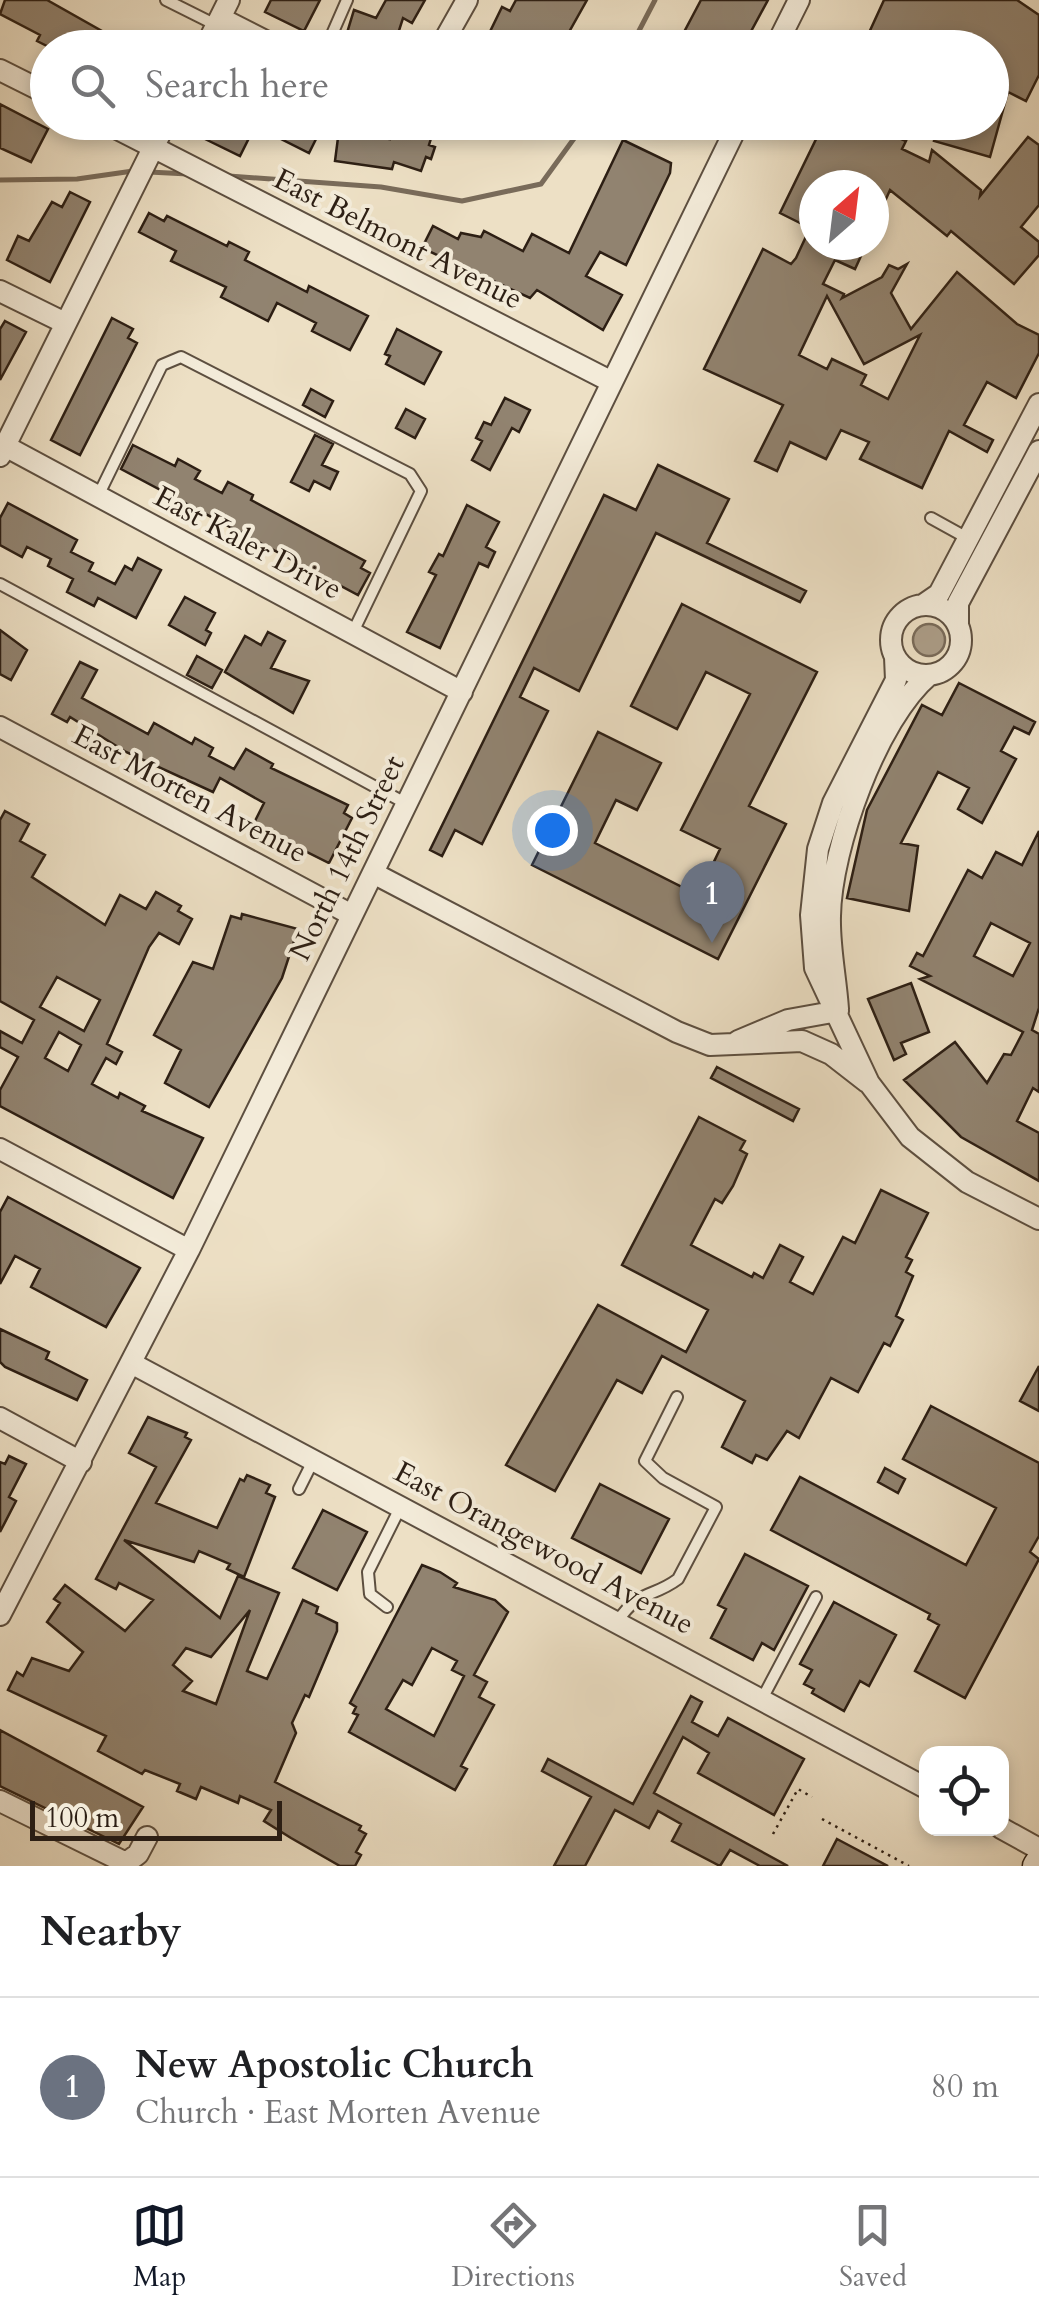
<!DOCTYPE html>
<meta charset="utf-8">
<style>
:root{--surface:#fff;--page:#f6f6f6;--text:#202124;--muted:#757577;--line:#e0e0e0;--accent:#111827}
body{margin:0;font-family:Cardo,serif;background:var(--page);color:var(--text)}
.controls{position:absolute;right:30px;bottom:30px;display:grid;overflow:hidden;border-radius:20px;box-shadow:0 5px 15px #0003}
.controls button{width:90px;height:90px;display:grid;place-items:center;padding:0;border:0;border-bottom:2px solid var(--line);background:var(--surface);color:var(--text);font:50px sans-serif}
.compass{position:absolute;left:799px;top:170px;width:90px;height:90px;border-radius:50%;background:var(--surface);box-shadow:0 5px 15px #0003;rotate:28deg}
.scale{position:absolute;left:30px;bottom:25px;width:252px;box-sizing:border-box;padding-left:10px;border:5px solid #2d1f14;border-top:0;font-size:28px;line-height:35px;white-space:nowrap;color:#2d1f14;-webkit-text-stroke:8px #f3ebd9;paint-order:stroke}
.you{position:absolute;left:552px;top:830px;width:35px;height:35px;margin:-25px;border:8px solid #fff;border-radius:50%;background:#1a73e8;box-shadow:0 0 0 15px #1a73e833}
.badge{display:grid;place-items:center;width:65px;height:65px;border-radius:50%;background:var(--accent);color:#fff;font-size:32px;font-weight:700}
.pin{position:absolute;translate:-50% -82px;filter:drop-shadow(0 2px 5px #0008)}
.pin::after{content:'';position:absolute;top:52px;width:35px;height:30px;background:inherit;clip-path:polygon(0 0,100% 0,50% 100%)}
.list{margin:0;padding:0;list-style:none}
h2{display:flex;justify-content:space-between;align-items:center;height:130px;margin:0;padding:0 40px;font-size:42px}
h2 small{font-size:32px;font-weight:400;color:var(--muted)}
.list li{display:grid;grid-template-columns:65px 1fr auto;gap:30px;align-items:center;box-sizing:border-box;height:180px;padding:0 40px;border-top:2px solid var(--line)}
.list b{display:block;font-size:38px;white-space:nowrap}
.list p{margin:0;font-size:32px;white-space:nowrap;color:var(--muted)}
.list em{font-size:32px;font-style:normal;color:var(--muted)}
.icon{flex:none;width:55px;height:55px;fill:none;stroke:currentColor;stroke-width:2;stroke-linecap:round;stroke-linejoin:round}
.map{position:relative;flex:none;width:1039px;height:1866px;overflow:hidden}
.search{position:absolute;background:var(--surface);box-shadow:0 5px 15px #0003;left:30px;right:30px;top:30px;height:110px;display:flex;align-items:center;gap:25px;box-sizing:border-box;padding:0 35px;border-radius:55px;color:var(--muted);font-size:38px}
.sheet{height:310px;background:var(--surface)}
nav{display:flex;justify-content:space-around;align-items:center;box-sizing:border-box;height:140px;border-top:2px solid var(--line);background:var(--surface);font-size:28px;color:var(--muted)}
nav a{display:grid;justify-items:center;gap:5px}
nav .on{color:var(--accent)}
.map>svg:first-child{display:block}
</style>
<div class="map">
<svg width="1039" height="1866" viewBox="0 0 1039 1866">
<rect width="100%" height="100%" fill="#ede0c5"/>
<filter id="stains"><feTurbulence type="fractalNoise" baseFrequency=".002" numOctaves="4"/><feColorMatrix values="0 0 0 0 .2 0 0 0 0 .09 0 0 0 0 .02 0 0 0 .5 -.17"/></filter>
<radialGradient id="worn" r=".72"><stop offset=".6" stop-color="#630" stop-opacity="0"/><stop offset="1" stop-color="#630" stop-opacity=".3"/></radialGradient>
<path fill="#ac9e89" stroke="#796b5a" stroke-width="2.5" d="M913 640a16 16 0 1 1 32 0a16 16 0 1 1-32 0Z"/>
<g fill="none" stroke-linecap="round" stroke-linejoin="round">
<path stroke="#796b5a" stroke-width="5" d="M630 48 655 0
M149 172 188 174
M229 176 381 187 462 201 541 184 586 122
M0 180 77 179 133 171"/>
</g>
<path fill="#918370" stroke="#2d1f14" stroke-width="2.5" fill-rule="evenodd" d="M5 0H47L132 48H51L37 41 40 35 0 14Z
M271 0H320L304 31 265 12Z
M386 0H425L412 23 403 18 396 40 381 35 377 48H351L355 36 347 33 354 10 376 18Z
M516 0H587L560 48H482L502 7 510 11Z
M701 0H768L742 48H710L683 34Z
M884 0H1017L1039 15V75L1026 101 1008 92 990 157 934 141 939 122H992V47L968 35 962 46 952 41 948 48 924 35 916 48H862Z
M0 104 48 129 31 162 0 148Z
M227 122H304L320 131 309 153 255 126 240 156 203 138 210 123 223 130Z
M340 122H356L355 134 390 139 395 122 418 128 420 122H436L429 145 435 147 431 159 426 157 421 171 394 162 392 169 335 161Z
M861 122 906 141 902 149 929 162 932 150 981 190 980 196 1028 137 1039 145V205L1021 227 1039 242V255L1014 284 951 231 947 236 890 190 874 226V185H814V245H866L855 269 835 260 823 284 844 294 842 298 882 277 889 265 898 269 907 264 891 293 911 329 957 272 1017 324 1039 335V353L1016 398 987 382 964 425 993 440 987 452 949 431 922 488 860 459 869 442 841 430 826 459 790 442 777 471 755 461 783 405 704 369 763 249 791 264 796 258 810 228 780 213 822 127 842 137 849 124 858 128ZM827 296 864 364 920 335 888 399 861 385 866 375 832 359 827 369 799 355Z
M623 140 671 163 670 173 626 265 600 252 586 276 622 295 603 330 537 290 530 298 422 248 433 226 458 239 461 233 481 237 484 231 523 251 532 234 569 253Z
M70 192 90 202 50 282 7 260 18 236 29 241 52 202 62 207Z
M149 213 164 221 167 216 227 246 229 242 249 252 245 260 307 292 309 286 368 316 350 350 312 331 316 323 277 303 268 321 221 297 226 287 171 261 176 251 139 232Z
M112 318 133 329 128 338 137 343 80 455 51 440Z
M5 321 26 332 0 380V329Z
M397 329 441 352 424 384 386 364 390 356 385 354Z
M311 389 333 401 325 417 303 405Z
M505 398 530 410 519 432 512 428 490 470 472 460 482 441 476 438 484 422 491 425Z
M406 409 425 419 415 438 396 428Z
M315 435 333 444 322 465 338 472 330 489 314 481 309 491 291 482Z
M133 445 175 466 178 459 200 471 195 479 222 493 228 482 253 495 251 500 365 561 361 568 370 573 358 595 121 469Z
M658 465 729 499 707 543 806 591 800 602 656 533 579 691 534 668 520 697 548 711 482 844 455 830 442 856 430 850 604 495 636 510Z
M8 503 77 540 71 552 93 563 89 571 115 584 125 566 132 570 138 558 161 570 136 618 98 598 94 606 67 592 73 579 48 566 51 559 27 547 22 557 0 545V518Z
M467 505 499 522 486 547 495 552 488 567 479 563 440 648 407 632 436 575 429 572 439 554 443 556Z
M185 597 215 613 206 630 211 633 205 645 169 625Z
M682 604 817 672 749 806 786 824 718 959 532 865 598 732 661 763 637 810 616 800 595 843 698 895 720 849 681 830 750 694 706 672 677 729 631 706Z
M0 630 27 650 11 680 0 674Z
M268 632 285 641 271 668 309 681 293 713 225 672 245 636 261 645Z
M197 656 222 670 212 688 187 675Z
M80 662 97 670 82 698 148 734 154 723 192 744 195 738 213 748 209 756 234 769 246 749 273 764 271 768 348 805 344 813 352 818 329 863 253 825 264 803 220 778 213 792 126 752 70 717 67 722 52 714Z
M959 683 1035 722 1029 734 1014 727 1001 751 1016 759 982 823 958 809 969 788 938 772 901 843 918 846 909 911 847 898 867 810 922 705 942 715Z
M5 811 29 824 20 841 45 855 32 877 105 925 120 895 146 909 156 892 181 906 178 911 192 919 179 944 159 933 149 947 107 1044 122 1052 116 1064 106 1058 92 1084 118 1098 120 1093 145 1106 142 1111 203 1138 173 1198 0 1106V1090L18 1057 0 1047V1031L22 1043 34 1020 0 1001V820ZM57 977 100 1000 84 1031 40 1007ZM59 1032 81 1045 68 1071 45 1058Z
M1039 831V1008L1032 1030 1039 1034V1092L1033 1088 1017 1121 1039 1133V1181L961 1137 904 1080 955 1042 987 1083 1004 1054 1011 1055 1023 1032 920 979 930 976 910 966 917 953 923 956 968 870 982 878 996 852 1022 865ZM991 923 1030 943 1013 976 974 956Z
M242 914 298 929 282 978 209 1107 165 1083 181 1050 154 1035 193 962 213 969 231 916 241 919Z
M911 983 929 1032 901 1043 906 1054 894 1060 868 999Z
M717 1067 799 1109 793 1121 711 1078Z
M699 1117 745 1141 740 1150 747 1154 733 1186 722 1203 715 1199 691 1245 752 1277 754 1273 763 1278 780 1245 803 1257 790 1282 813 1294 843 1237 855 1243 881 1190 928 1213 906 1257 912 1260 906 1272 913 1276 896 1316 903 1320 890 1346 884 1343 858 1392 831 1378 799 1438 787 1431 767 1460 756 1455 752 1463 722 1447 745 1401 662 1356 642 1393 617 1380 555 1491 506 1465 598 1305 686 1352 708 1310 622 1265Z
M8 1197 140 1268 106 1327 31 1287 40 1269 15 1256 0 1284V1212Z
M0 1329 49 1352 46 1359 87 1380 77 1400 5 1367 0 1362Z
M1039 1366V1411L1020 1401Z
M931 1406 1039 1463V1536L1030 1552 1039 1559 965 1698 915 1671 939 1625 928 1619 930 1614 771 1530 800 1477 966 1565 996 1508 903 1459Z
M148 1417 187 1433 185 1437 191 1440 156 1503 217 1528 240 1479 244 1481 247 1475 270 1485 266 1493 275 1497 244 1577 227 1569 230 1564 199 1551 194 1562 124 1540 220 1618 238 1576 279 1593 247 1671 267 1679 303 1600 318 1607 316 1613 337 1623V1631L309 1697 305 1695 292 1723 296 1733 275 1782 361 1826 359 1830 366 1834 356 1852 361 1855 355 1866H340L291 1838 264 1821 271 1810 240 1796 238 1803 201 1787 196 1799 177 1791 180 1784 145 1770 142 1774 98 1751 106 1736 8 1690 17 1672 23 1676 32 1658 69 1671 83 1652 47 1622 60 1603 54 1599 65 1585 125 1631 153 1600 119 1583 116 1589 96 1579 156 1467 129 1453ZM250 1610 216 1704 183 1691 192 1681 173 1665 186 1648 211 1657Z
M9 1456 26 1464 9 1497 16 1501 0 1532V1462L5 1464Z
M885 1468 905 1479 898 1493 878 1482Z
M600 1484 669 1519 641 1573 572 1538Z
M323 1510 367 1532 337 1590 293 1568Z
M745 1554 808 1586 774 1650 762 1643 753 1660 711 1638 726 1609 718 1605Z
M422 1565 440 1572 457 1583 454 1587 495 1600 508 1612 474 1675 487 1682 479 1697 494 1705 461 1766 467 1769 455 1790 349 1732 358 1715 353 1713 356 1707 350 1703ZM432 1648 457 1661 452 1670 464 1676 434 1736 386 1709 403 1680 412 1685Z
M834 1602 896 1635 869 1686 860 1681 844 1711 812 1693 814 1689 804 1684 812 1670 800 1664Z
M691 1696 702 1702 692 1722 718 1736 728 1718 804 1759 774 1815 698 1773 709 1753 683 1737 654 1793 788 1866H760L730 1850 720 1866 672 1841 681 1824 658 1811 649 1828 615 1810 585 1866H554L591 1797 542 1771 548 1759 633 1804Z
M0 1730 143 1807 119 1844 0 1786Z
M837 1839 888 1866H823Z"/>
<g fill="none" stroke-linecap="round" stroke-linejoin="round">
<defs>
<path id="lane" d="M166 0 216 25
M326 48 347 0
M98 496 162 365 181 357 410 474 421 491 353 632
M931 518 969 539
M0 584 407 804
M299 1489 314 1459
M387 1607 370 1594 368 1572 401 1506
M617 1622C640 1588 651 1599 678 1579L716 1507 663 1478 645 1461 677 1397
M762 1699 816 1597"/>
<path id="street" d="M220 18 279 48
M205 48 229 0
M440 48 467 0
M775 48 799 0
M0 70 48 94
M104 122 612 382
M0 291 65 323
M5 446 462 692
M0 456 166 122
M923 605 939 594 1039 404
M891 640a35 35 0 1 1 70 0a35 35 0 1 1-70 0Z
M958 626V603L1039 451
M895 657 896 680 833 803 818 849 811 915 815 968 869 1083 910 1137 967 1182 1039 1219
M0 727 352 915
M373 873 677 1032 710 1045 802 1041 831 1054 867 1082
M838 1009C836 978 829 947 830 916 831 848 877 719 929 675
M738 1041 788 1020 838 1011
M0 1149 189 1250
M131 1363 926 1788
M0 1418 81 1462
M0 1615 189 1250 739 122
M0 1801 126 1863 138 1854 147 1837
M1001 1828 1039 1849"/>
<path id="secondary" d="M1037 1866 1039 1863"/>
</defs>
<use href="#lane" stroke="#5d4f40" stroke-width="14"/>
<use href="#street" stroke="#5d4f40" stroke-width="24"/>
<use href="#secondary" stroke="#2d1f14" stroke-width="31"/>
<path stroke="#2d1f14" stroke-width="2.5" stroke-dasharray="2.5 5" stroke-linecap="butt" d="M822 1819 909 1866
M773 1834 798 1789 812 1797"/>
<use href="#lane" stroke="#f3ebd9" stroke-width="10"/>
<use href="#street" stroke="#f3ebd9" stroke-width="20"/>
<use href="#secondary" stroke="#f3ebd9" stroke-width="28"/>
</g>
<g text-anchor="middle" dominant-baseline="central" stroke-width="8" stroke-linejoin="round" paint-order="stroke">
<g font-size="30" fill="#2d1f14" stroke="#f3ebd9">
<text transform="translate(398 239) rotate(27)">East Belmont Avenue</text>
<text transform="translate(248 543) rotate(28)">East Kaler Drive</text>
<text transform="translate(190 794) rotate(28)">East Morten Avenue</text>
<text transform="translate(347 858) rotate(-64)">North 14th Street</text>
<text transform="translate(544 1548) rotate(28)">East Orangewood Avenue</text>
</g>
</g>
<rect width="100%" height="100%" filter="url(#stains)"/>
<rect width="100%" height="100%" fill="url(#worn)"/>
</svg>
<div class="controls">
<button><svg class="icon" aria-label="locate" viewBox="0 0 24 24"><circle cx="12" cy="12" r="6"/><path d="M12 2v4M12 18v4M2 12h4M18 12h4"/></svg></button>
</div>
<svg class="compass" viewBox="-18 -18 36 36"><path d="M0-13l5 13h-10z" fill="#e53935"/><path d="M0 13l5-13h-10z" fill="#757577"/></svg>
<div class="scale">100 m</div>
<div class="you"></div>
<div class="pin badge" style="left:712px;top:943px;background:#6b7280">1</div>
<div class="search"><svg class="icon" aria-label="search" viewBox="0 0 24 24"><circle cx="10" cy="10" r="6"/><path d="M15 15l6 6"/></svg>Search here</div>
</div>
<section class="sheet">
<h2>Nearby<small></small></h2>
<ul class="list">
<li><span class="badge" style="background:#6b7280">1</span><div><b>New Apostolic Church</b><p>Church · East Morten Avenue</p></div><em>80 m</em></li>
</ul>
</section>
<nav>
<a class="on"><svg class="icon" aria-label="map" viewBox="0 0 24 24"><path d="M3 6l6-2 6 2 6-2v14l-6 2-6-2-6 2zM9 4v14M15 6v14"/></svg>Map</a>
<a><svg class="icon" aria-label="directions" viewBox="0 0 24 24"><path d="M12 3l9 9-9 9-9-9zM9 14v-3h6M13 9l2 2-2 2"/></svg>Directions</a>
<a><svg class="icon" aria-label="saved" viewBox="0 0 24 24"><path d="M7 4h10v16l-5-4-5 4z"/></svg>Saved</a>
</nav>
